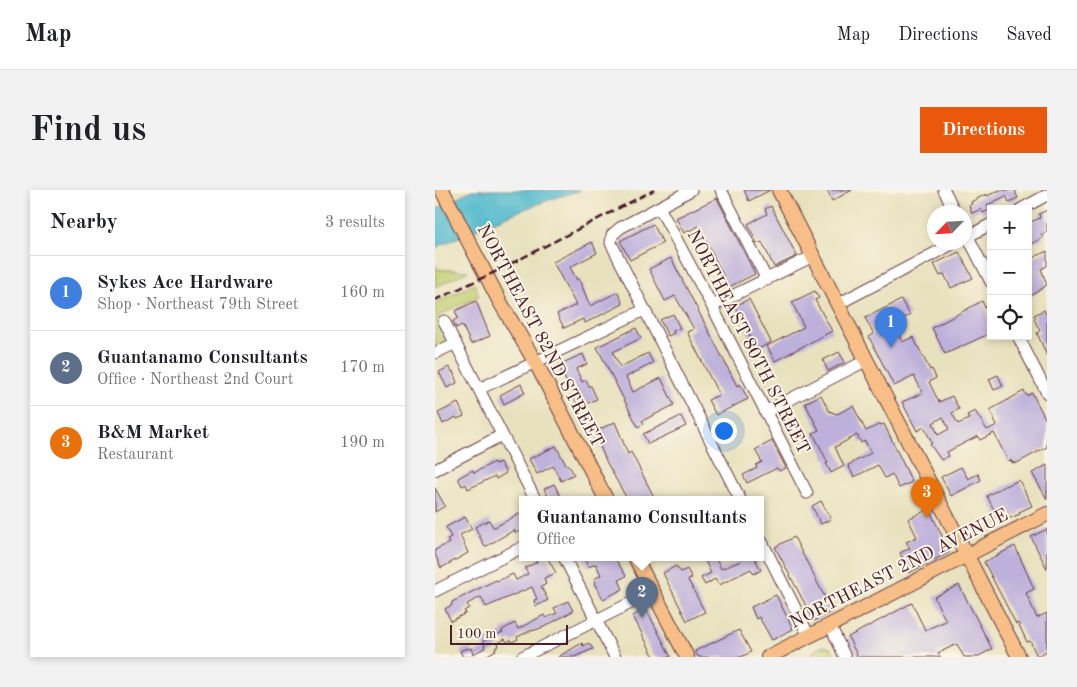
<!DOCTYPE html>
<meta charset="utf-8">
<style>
:root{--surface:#fff;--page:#f2f2f2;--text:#202124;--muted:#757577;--line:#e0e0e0;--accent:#ea580c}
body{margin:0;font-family:"Old Standard TT",serif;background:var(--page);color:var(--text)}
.controls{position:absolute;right:15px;top:15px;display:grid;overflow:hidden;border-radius:0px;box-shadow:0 2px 8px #0003}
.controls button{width:45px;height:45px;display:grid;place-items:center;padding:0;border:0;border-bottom:1px solid var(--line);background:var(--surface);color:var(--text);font:25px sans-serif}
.compass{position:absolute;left:492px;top:15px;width:45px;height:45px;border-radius:50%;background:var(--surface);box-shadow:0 2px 8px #0003;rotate:245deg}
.scale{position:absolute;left:15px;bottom:12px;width:118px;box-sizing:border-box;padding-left:5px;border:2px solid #4a1f2b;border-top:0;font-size:14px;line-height:18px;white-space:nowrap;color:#4a1f2b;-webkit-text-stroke:4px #fcf5e5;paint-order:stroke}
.you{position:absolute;left:288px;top:240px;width:18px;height:18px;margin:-12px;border:4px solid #fff;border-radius:50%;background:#1a73e8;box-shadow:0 0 0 8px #1a73e833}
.badge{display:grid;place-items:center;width:32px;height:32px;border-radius:50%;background:var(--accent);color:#fff;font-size:16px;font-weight:700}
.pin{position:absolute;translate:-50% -41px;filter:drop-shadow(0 1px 2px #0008)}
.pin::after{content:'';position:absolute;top:26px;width:18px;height:15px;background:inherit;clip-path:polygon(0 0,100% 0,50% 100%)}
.popup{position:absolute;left:84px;top:306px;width:245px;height:65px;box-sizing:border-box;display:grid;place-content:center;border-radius:0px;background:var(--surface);filter:drop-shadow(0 1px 4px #0005);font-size:16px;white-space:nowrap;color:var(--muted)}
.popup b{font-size:19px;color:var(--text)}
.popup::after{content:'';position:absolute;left:50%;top:100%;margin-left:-10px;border:10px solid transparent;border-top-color:var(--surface)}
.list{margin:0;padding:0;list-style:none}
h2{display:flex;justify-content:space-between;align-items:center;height:65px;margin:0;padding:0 20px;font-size:21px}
h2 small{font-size:16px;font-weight:400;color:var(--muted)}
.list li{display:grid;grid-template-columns:32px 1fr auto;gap:15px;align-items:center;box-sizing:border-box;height:75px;padding:0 20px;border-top:1px solid var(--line)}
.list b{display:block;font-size:19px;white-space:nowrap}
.list p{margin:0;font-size:16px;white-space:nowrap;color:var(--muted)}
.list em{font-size:16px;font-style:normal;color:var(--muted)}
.icon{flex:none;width:28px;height:28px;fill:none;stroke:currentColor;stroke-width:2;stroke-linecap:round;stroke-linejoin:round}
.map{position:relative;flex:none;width:612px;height:467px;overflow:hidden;border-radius:0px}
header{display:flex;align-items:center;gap:30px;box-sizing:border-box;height:70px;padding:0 25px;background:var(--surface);border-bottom:1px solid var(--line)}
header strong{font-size:24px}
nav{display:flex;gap:28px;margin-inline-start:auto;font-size:18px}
.intro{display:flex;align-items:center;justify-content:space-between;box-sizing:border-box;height:120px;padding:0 30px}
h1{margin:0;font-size:35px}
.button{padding:12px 22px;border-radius:0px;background:var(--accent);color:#fff;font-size:18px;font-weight:700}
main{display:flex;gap:30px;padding:0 30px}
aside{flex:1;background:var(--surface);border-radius:0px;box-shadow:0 2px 8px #0003}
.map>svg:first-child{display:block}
</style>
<header>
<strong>Map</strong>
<nav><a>Map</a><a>Directions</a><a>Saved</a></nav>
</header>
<div class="intro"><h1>Find us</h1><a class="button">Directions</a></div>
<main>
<aside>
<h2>Nearby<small>3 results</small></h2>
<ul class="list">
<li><span class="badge" style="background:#3f7fe0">1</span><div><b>Sykes Ace Hardware</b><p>Shop · Northeast 79th Street</p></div><em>160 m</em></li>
<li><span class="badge" style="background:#5c6f8a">2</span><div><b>Guantanamo Consultants</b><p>Office · Northeast 2nd Court</p></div><em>170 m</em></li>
<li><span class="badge" style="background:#e8710a">3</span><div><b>B&amp;M Market</b><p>Restaurant</p></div><em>190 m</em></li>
</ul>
</aside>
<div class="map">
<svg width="612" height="467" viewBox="0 0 612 467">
<rect width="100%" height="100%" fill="#fcf5e5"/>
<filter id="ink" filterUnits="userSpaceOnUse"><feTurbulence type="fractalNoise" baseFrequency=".02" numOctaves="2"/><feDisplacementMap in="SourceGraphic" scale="10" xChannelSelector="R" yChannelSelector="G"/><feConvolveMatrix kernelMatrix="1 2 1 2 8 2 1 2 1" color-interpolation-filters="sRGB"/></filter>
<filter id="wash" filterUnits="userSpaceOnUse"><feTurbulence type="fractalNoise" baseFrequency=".0096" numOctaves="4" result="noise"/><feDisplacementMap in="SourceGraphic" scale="20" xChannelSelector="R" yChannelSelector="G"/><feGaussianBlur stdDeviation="1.12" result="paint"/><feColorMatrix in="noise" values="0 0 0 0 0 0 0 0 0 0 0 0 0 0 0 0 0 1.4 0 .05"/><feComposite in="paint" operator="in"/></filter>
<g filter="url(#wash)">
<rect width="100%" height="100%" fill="#e8e1bd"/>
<path fill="#bfcc6e" stroke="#84764c" d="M0 75 2 79 33 81 0 97Z
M40 94 44 106 3 126 13 149 10 153 0 158V113Z
M388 456 396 458 401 467H381L378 461Z"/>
<path fill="#4eb8cc" stroke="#4c6c7c" d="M36 0H146C96 14 48 36 0 58V20Z"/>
<g id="blocks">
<path fill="#bdb0db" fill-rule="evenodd" d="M309 0H335L314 11Z
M392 0H417L397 11Z
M565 0H583L580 2 583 8 574 12 571 6 552 15 554 20 548 23 546 19 537 23 534 15 537 14 536 12 551 4 552 6Z
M282 8 320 84 294 97 264 36 249 43 241 28Z
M336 16 362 66 339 77 327 52 322 54 313 34 332 24 330 19Z
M612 20V42L606 44 608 48 593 55V33L605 28 604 24Z
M218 34 228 53 195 70 185 51Z
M157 52 162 63 135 77 142 90 144 89 155 116 183 102 188 114 150 133 148 129 129 138 122 124 141 115 118 72Z
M612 61V76L606 79 612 95 596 106 593 101V70Z
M524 62 538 88 516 98 509 84 505 86 499 74Z
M236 68 302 196 305 194 313 209 281 225 273 210 284 205 252 142 259 139 240 106 230 111 214 79Z
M380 101 384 108 380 110 397 141 340 171 332 156 369 137 357 112Z
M314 109 336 152 322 160 300 116Z
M466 110 475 125 458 134 467 152 478 147 495 180 497 179 501 188 494 192 504 212 517 206 524 219 517 223 523 234 534 229 532 225 540 221 552 240 562 235 555 220 589 201 592 206 597 203 612 232V257L580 274 579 272 577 273 576 270 573 271 559 243 545 250 543 246 512 262 514 266 506 270 495 254 497 253 489 237 482 241 467 212 488 203 479 186 459 196 434 147 439 144 430 128ZM508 227 514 239 503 245 498 233Z
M41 111 55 146 36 154 27 135 21 138 18 131 23 128 20 121Z
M547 111 556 131V143L510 164 497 138Z
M609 120 612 126V166L602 143 605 141 599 129 601 128 599 125Z
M238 124 245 138 238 141 239 143 233 146 225 130Z
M201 138 206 148 178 162 185 177 213 163 218 173 191 187 198 202 226 188 239 215 207 231 209 234 203 237 162 157Z
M404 162 410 172 393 181 388 170Z
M148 164 152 174 141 179 147 192 151 190 154 196H156L162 209 144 217 123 175Z
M14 177 17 182 18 181 22 193 12 198 4 182Z
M563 185 568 196 559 200 554 189Z
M86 194 90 203 69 214 65 205Z
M386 205 394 221 402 224 418 216 431 241 445 234 446 235 449 234 477 292 464 298 457 284 450 288 443 275 419 287 413 275 436 263 430 251 426 253 422 245 400 257 409 276 396 283 391 273H393L378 243 384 240 370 213Z
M23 213 29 226 22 229 21 227 8 234 3 223Z
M246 226 251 236 213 254 208 244Z
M180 232 193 264 196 262 219 307 214 309H192L172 273 159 242Z
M337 251 351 278 344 281 342 278 312 293 308 285 322 278 321 275 327 272 320 260Z
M121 256 130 273 134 276 139 284 126 291 118 276 102 284 94 269Z
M59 272 60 274 65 272 71 283 61 289 60 286 54 289 33 299 31 294 27 296 23 288 38 280 39 283Z
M612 275V309L597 283Z
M526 277 533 289 543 284 546 290 516 306 506 287Z
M584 290 597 316 584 322 585 324 565 332 552 306 571 295V296Z
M119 294 127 309H115L109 299Z
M0 298 10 316 0 322Z
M386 311 396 329 386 334 377 316Z
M494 319 515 362 474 383 465 363 475 358 471 352 482 347 473 329Z
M88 322V340L81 343 79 340 50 357 40 337 54 330 58 337H60Z
M30 327 37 339 25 345 33 363 6 378 0 364V360L14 353 12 349 16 347 11 337Z
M612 339V379L596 347Z
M359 347 397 421 379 431 340 357Z
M580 356 599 399 591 403 602 428 612 423V461L602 466 595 451 592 452 583 433 581 434 549 372Z
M108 367H112L121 383 109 388 111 394 106 397 113 410 101 416 99 410 102 409 97 397 51 417 46 407 32 414 34 418 29 421 31 423 16 431 10 419 17 415V412L61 390 62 391 78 384 81 390 93 384 90 378 102 372 101 370Z
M149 367H179L191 386 184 390 188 399 168 409 159 393 161 392 159 389 166 385 161 374 153 377Z
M268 367H280L286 379 306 371 304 367H319L326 380 319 384 316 379 284 395 280 389 270 395 266 388 276 383Z
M241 376 246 382 252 379 257 388 253 390 270 422 252 431 228 383Z
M524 395 557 459 542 467H529L522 454 503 463 505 467H423L413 447 477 413 490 440 511 431 499 407Z
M341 405 358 439 337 450 324 427 321 429 316 417Z
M133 411 138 421 109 437 97 441V440L82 447 83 449 77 452 76 450 72 452 70 449 63 453 64 456 60 458 61 460 49 467H28L25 461 32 458 33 459 36 458 38 464 50 458 49 456 50 455 48 451 68 442 67 440 80 433 83 439 109 425 111 428 122 423 119 418Z
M211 419 236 467H219L198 426Z
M304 440 316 462 306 467H263L260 461Z
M147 453 148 456 154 453 158 459 139 467H123Z"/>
</g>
</g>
<g filter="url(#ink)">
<use href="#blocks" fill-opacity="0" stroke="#623c41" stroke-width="1"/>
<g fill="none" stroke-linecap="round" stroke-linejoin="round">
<defs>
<path id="minor" d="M256 0 185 38 177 45 176 53 305 309
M286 0 332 90
M509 0 520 22
M224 17 277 116 372 303
M586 19 612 5
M530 41 556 92
M530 48 556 34
M403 114 521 52
M277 116 378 66
M9 131 100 309
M583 146 612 203
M0 163 21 153
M44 199 209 120
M330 222 432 170
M0 280 67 245
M326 350 374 446
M129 367 180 467
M0 401 88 357
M395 435 410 467
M87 467 218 402"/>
<path id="major" d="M7 0 65 112 101 173 171 309
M344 0 584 467
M200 367 252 467
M333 467 612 324"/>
</defs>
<use href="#minor" stroke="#623c41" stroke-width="13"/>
<use href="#major" stroke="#623c41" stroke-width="16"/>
<use href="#minor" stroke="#fff" stroke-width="11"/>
<use href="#major" stroke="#f7be87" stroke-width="14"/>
<path stroke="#4a1f2b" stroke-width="2.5" stroke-dasharray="8 4" stroke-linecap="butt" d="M0 110 60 82 219 0"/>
</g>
</g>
<g text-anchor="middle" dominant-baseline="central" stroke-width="4" stroke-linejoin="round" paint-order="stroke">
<g font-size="18" fill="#4a1f2b" stroke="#fcf5e5">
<text transform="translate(105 146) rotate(62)">NORTHEAST 82ND STREET</text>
<text transform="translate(313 152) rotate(63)">NORTHEAST 80TH STREET</text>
<text transform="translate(464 379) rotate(-27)">NORTHEAST 2ND AVENUE</text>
</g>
</g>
</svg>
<div class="controls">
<button>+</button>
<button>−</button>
<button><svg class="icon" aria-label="locate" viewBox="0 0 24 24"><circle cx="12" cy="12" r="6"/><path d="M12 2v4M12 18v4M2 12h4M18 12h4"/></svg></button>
</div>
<svg class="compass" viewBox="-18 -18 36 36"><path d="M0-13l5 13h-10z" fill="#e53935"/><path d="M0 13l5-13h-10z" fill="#757577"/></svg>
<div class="scale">100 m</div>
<div class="you"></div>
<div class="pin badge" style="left:456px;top:158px;background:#3f7fe0">1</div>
<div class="pin badge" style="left:207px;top:428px;background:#5c6f8a">2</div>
<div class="popup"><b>Guantanamo Consultants</b>Office</div>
<div class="pin badge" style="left:492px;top:328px;background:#e8710a">3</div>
</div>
</main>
